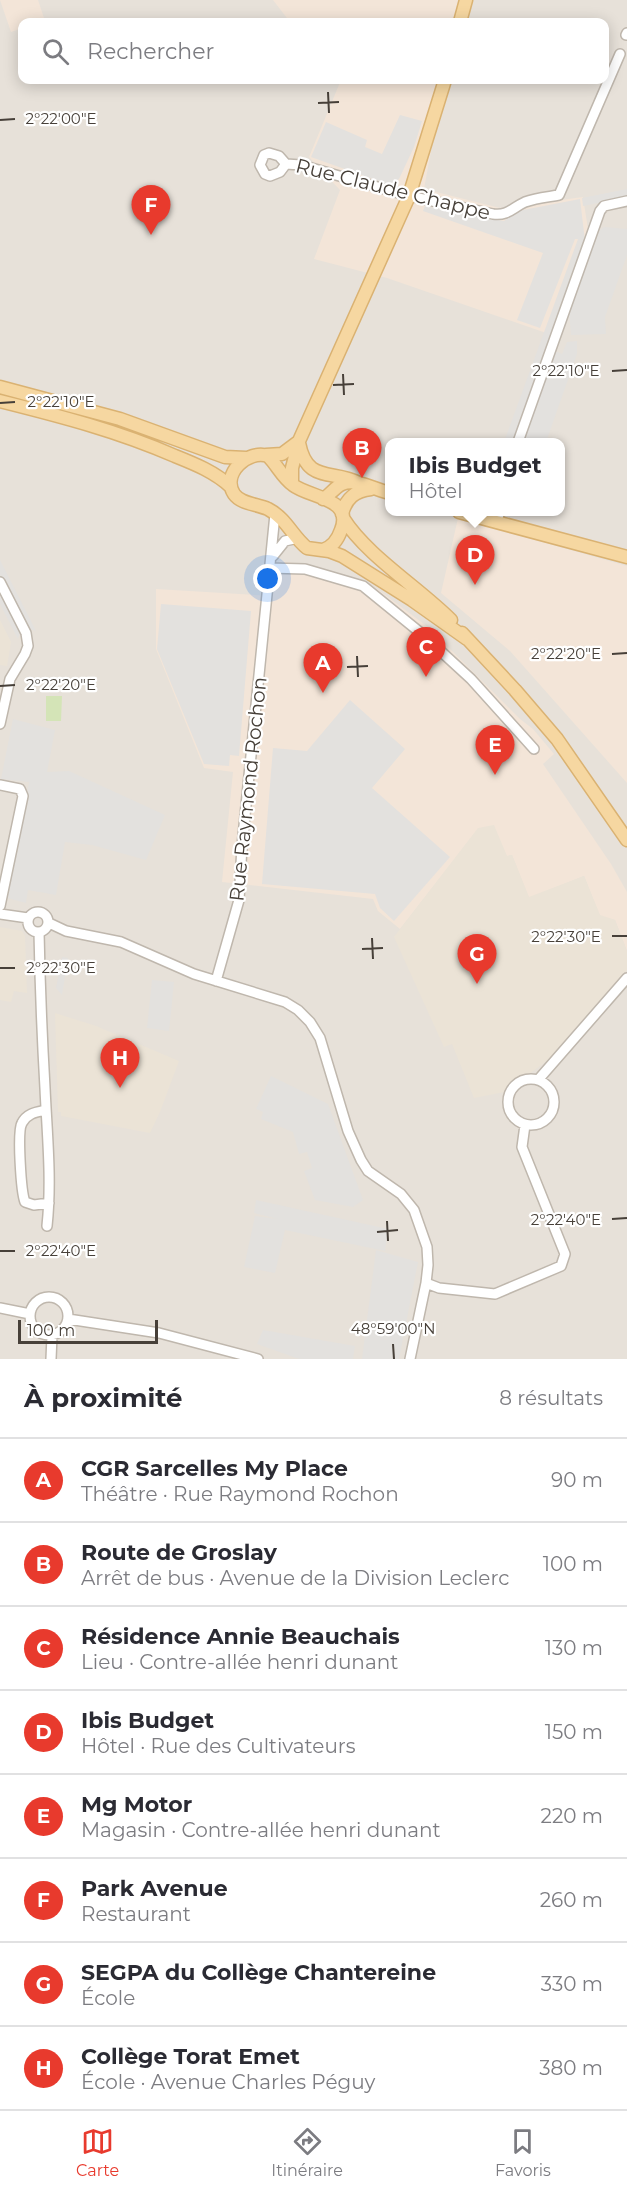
<!DOCTYPE html>
<html lang="fr">
<meta charset="utf-8">
<style>
:root{--surface:#fff;--page:#f7f7f7;--text:#2b2b33;--muted:#7c7c81;--line:#e1e1e2;--accent:#e83a2d}
body{margin:0;font-family:Montserrat,sans-serif;background:var(--page);color:var(--text)}
.scale{position:absolute;left:18px;bottom:15px;width:140px;box-sizing:border-box;padding-left:6px;border:3px solid #474039;border-top:0;font-size:16px;line-height:21px;white-space:nowrap;color:#474039;-webkit-text-stroke:4px #fff;paint-order:stroke}
.you{position:absolute;left:268px;top:579px;width:21px;height:21px;margin:-15px;border:4px solid #fff;border-radius:50%;background:#1a73e8;box-shadow:0 0 0 9px #1a73e833}
.badge{display:grid;place-items:center;width:39px;height:39px;border-radius:50%;background:var(--accent);color:#fff;font-size:20px;font-weight:700}
.pin{position:absolute;translate:-50% -50px;filter:drop-shadow(0 2px 3px #0008)}
.pin::after{content:'';position:absolute;top:32px;width:21px;height:18px;background:inherit;clip-path:polygon(0 0,100% 0,50% 100%)}
.popup{position:absolute;left:385px;top:438px;width:180px;height:78px;box-sizing:border-box;display:grid;place-content:center;border-radius:12px;background:var(--surface);filter:drop-shadow(0 2px 4px #0005);font-size:20px;white-space:nowrap;color:var(--muted)}
.popup b{font-size:22px;color:var(--text)}
.popup::after{content:'';position:absolute;left:50%;top:100%;margin-left:-12px;border:12px solid transparent;border-top-color:var(--surface)}
.list{margin:0;padding:0;list-style:none}
h2{display:flex;justify-content:space-between;align-items:center;height:78px;margin:0;padding:0 24px;font-size:26px}
h2 small{font-size:20px;font-weight:400;color:var(--muted)}
.list li{display:grid;grid-template-columns:39px 1fr auto;gap:18px;align-items:center;box-sizing:border-box;height:84px;padding:0 24px;border-top:2px solid var(--line)}
.list b{display:block;font-size:22px;white-space:nowrap}
.list p{margin:0;font-size:20px;white-space:nowrap;color:var(--muted)}
.list em{font-size:20px;font-style:normal;color:var(--muted)}
.icon{flex:none;width:33px;height:33px;fill:none;stroke:currentColor;stroke-width:2;stroke-linecap:round;stroke-linejoin:round}
.map{position:relative;flex:none;width:627px;height:1359px;overflow:hidden}
.search{position:absolute;background:var(--surface);box-shadow:0 3px 15px #0003;left:18px;right:18px;top:18px;height:66px;display:flex;align-items:center;gap:15px;box-sizing:border-box;padding:0 21px;border-radius:12px;color:var(--muted);font-size:22px}
.sheet{height:750px;background:var(--surface)}
nav{display:flex;justify-content:space-around;align-items:center;box-sizing:border-box;height:84px;border-top:2px solid var(--line);background:var(--surface);font-size:16px;color:var(--muted)}
nav a{display:grid;justify-items:center;gap:3px}
nav .on{color:var(--accent)}
.map>svg:first-child{display:block}
</style>
<div class="map">
<svg width="627" height="1359" viewBox="0 0 627 1359">
<rect width="100%" height="100%" fill="#f4f0ea"/>
<path fill="#e7e1d9" fill-rule="evenodd" d="M0 0H627V1359H0ZM22 22H604V80H22ZM390 442H560V512H390Z"/>
<path fill="#f3e5d8" d="M0 0H38L45 21 22 22V28L11 32Z
M273 0H460L455 22H290Z
M341 80H444L424 189 500 208 583 197 590 242 552 335 387 278 314 259 340 190 309 157Z
M458 518 627 566V783L510 651 441 593Z
M279 561 295 563 369 583 428 627 520 719 533 729 554 754 543 764 611 864 627 892V951L615 920 600 916 584 876 529 898 512 855 507 856 478 829 400 929 378 911 373 899 222 882 233 772 204 768 156 649V589L271 596Z"/>
<path fill="#ebe3d6" d="M0 620 11 642 7 666 0 665Z
M494 825 507 856 512 855 529 897 584 876 600 915 615 920 627 951V970L558 1053 504 1092 474 1098 452 1044 444 1047 394 937 478 828Z
M0 927 22 931 25 936 27 993 14 991 11 1002 0 1000Z
M55 1013 96 1026 179 1061 160 1112 150 1133 61 1116V1112H58Z"/>
<path fill="#d4e4b7" d="M46 696H62L61 721H46Z"/>
<path fill="#e3e1de" d="M400 115 422 121 414 147 399 179 392 183H384L311 157 326 122 367 140 365 147 382 154Z
M627 189V197L583 206 582 198Z
M580 199 585 241 512 442H504L578 239H575L540 328 517 320 543 253 423 211 425 206 504 221 518 211Z
M604 227 627 229V255L605 317 606 334 571 335 569 311 599 231Z
M577 341V354L546 442H520L553 350 562 354 567 342Z
M0 560 36 631 27 628 0 575Z
M0 588 21 630 18 639 0 604Z
M161 604 251 611 239 756 230 755 229 766 204 764 157 649Z
M350 700 405 749 372 788 450 857 394 921 380 908 375 894 262 884 273 748 307 751Z
M13 719 55 730 47 772 69 771 165 815 146 860 92 845 65 842 56 895 28 890 26 903 7 898 29 782 1 779Z
M62 957 68 958 62 995 56 988Z
M152 980 174 982 169 1031 147 1028Z
M271 1076 328 1104 363 1200 353 1207 315 1200 304 1171 312 1168 307 1152 299 1154 293 1132 261 1119 263 1112 256 1109Z
M256 1200 388 1229 385 1251 285 1230 275 1273 244 1267 255 1216 278 1219 254 1213Z
M376 1250 418 1262 399 1359H362Z
M263 1330 355 1346 353 1359H299L257 1344Z"/>
<g fill="none" stroke-linecap="round" stroke-linejoin="round">
<defs>
<path id="minor" d="M626 35 627 33
M286 164 279 156 269 153 264 155 260 165 265 174 270 176 280 172 286 164 301 165 409 196 493 214C508 216 512 208 525 202 536 198 548 197 559 195L620 54
M518 442 600 211 604 206 627 201
M496 522 500 512
M273 556 285 541 298 538
M269 568 305 569 363 586 422 634 471 679 534 749
M0 582 26 633 28 646 25 654 10 679 0 724
M0 785 20 789 23 796 0 906
M28 922a10 10 0 1 1 20 0a10 10 0 1 1-20 0Z
M0 914 28 918
M49 923 66 931 121 942 194 974 285 1002 298 1010 310 1022 320 1038 348 1131 361 1160 368 1171 401 1194 414 1210 427 1247 428 1265 426 1283
M39 932C40 984 42 1036 45 1088 47 1134 52 1180 47 1226
M216 981 239 900 242 846 275 514
M508 1102a23 23 0 1 1 46 0a23 23 0 1 1-46 0Z
M538 1080 627 978
M46 1110C37 1112 27 1113 22 1123 17 1131 21 1192 25 1202L34 1205 49 1203
M30 1316a19 19 0 1 1 38 0a19 19 0 1 1-38 0Z
M0 1308 30 1314
M68 1319 159 1333 258 1359
M51 1359 52 1336
M410 1359 426 1283 439 1288 495 1294 561 1266 565 1254 522 1147 525 1125"/>
<path id="major" d="M460 22 466 0
M0 387 120 419 225 457 246 458
M0 401C60 416 118 431 175 456 195 464 215 472 231 487
M299 443C307 484 332 469 359 483
M266 455 282 454 298 442
M292 484V468L299 441 409 196 445 80
M323 499C330 495 335 487 342 484 356 478 376 490 390 493
M459 512 627 557
M342 514C346 498 355 491 371 489
M343 518C367 556 418 587 451 620
M323 550C332 547 338 539 341 530 354 498 310 498 293 485 282 477 277 465 268 456 248 449 221 474 234 494 241 504 257 504 268 509 287 519 292 536 307 548L329 551 342 556 412 600 467 639
M462 633 515 690 557 739 627 840"/>
</defs>
<use href="#minor" stroke="#bfb7ad" stroke-width="12"/>
<use href="#major" stroke="#dab272" stroke-width="15"/>
<use href="#minor" stroke="#fff" stroke-width="9"/>
<use href="#major" stroke="#f6d7a1" stroke-width="12"/>
</g>
<path fill="none" stroke="#474039" stroke-width="2" d="M328 92 329 113M318 103 339 102M0 120 15 119M612 371 627 370M343 374 344 395M333 385 354 384M0 403 15 402M612 654 627 653M357 656 358 677M347 667 368 666M0 686 15 685M612 936H627M372 938 373 959M362 949 383 948M0 968H15M612 1219 627 1218M387 1221 388 1241M377 1232 398 1230M0 1251H15M393 1344 394 1359"/>
<g text-anchor="middle" dominant-baseline="central" stroke-width="4.5" stroke-linejoin="round" paint-order="stroke">
<g font-size="20" fill="#474039" stroke="#fff">
<text transform="translate(393 189) rotate(14)">Rue Claude Chappe</text>
<text transform="translate(248 789) rotate(-84)">Rue Raymond Rochon</text>
</g>
</g>
<g font-size="15" text-anchor="middle" fill="#474039" stroke="#fff" stroke-width="4.5" stroke-linejoin="round" paint-order="stroke">
<text x="61" y="124">2°22'00"E</text>
<text x="566" y="376">2°22'10"E</text>
<text x="61" y="407">2°22'10"E</text>
<text x="566" y="659">2°22'20"E</text>
<text x="61" y="690">2°22'20"E</text>
<text x="566" y="942">2°22'30"E</text>
<text x="61" y="973">2°22'30"E</text>
<text x="566" y="1225">2°22'40"E</text>
<text x="61" y="1256">2°22'40"E</text>
<text x="393" y="1334">48°59'00"N</text>
</g>
</svg>
<div class="scale">100 m</div>
<div class="you"></div>
<div class="pin badge" style="left:323px;top:693px">A</div>
<div class="pin badge" style="left:362px;top:478px">B</div>
<div class="pin badge" style="left:426px;top:677px">C</div>
<div class="pin badge" style="left:475px;top:585px">D</div>
<div class="popup"><b>Ibis Budget</b>Hôtel</div>
<div class="pin badge" style="left:495px;top:775px">E</div>
<div class="pin badge" style="left:151px;top:235px">F</div>
<div class="pin badge" style="left:477px;top:984px">G</div>
<div class="pin badge" style="left:120px;top:1088px">H</div>
<div class="search"><svg class="icon" aria-label="search" viewBox="0 0 24 24"><circle cx="10" cy="10" r="6"/><path d="M15 15l6 6"/></svg>Rechercher</div>
</div>
<section class="sheet">
<h2>À proximité<small>8 résultats</small></h2>
<ul class="list">
<li><span class="badge">A</span><div><b>CGR Sarcelles My Place</b><p>Théâtre · Rue Raymond Rochon</p></div><em>90 m</em></li>
<li><span class="badge">B</span><div><b>Route de Groslay</b><p>Arrêt de bus · Avenue de la Division Leclerc</p></div><em>100 m</em></li>
<li><span class="badge">C</span><div><b>Résidence Annie Beauchais</b><p>Lieu · Contre-allée henri dunant</p></div><em>130 m</em></li>
<li><span class="badge">D</span><div><b>Ibis Budget</b><p>Hôtel · Rue des Cultivateurs</p></div><em>150 m</em></li>
<li><span class="badge">E</span><div><b>Mg Motor</b><p>Magasin · Contre-allée henri dunant</p></div><em>220 m</em></li>
<li><span class="badge">F</span><div><b>Park Avenue</b><p>Restaurant</p></div><em>260 m</em></li>
<li><span class="badge">G</span><div><b>SEGPA du Collège Chantereine</b><p>École</p></div><em>330 m</em></li>
<li><span class="badge">H</span><div><b>Collège Torat Emet</b><p>École · Avenue Charles Péguy</p></div><em>380 m</em></li>
</ul>
</section>
<nav>
<a class="on"><svg class="icon" aria-label="map" viewBox="0 0 24 24"><path d="M3 6l6-2 6 2 6-2v14l-6 2-6-2-6 2zM9 4v14M15 6v14"/></svg>Carte</a>
<a><svg class="icon" aria-label="directions" viewBox="0 0 24 24"><path d="M12 3l9 9-9 9-9-9zM9 14v-3h6M13 9l2 2-2 2"/></svg>Itinéraire</a>
<a><svg class="icon" aria-label="saved" viewBox="0 0 24 24"><path d="M7 4h10v16l-5-4-5 4z"/></svg>Favoris</a>
</nav>
